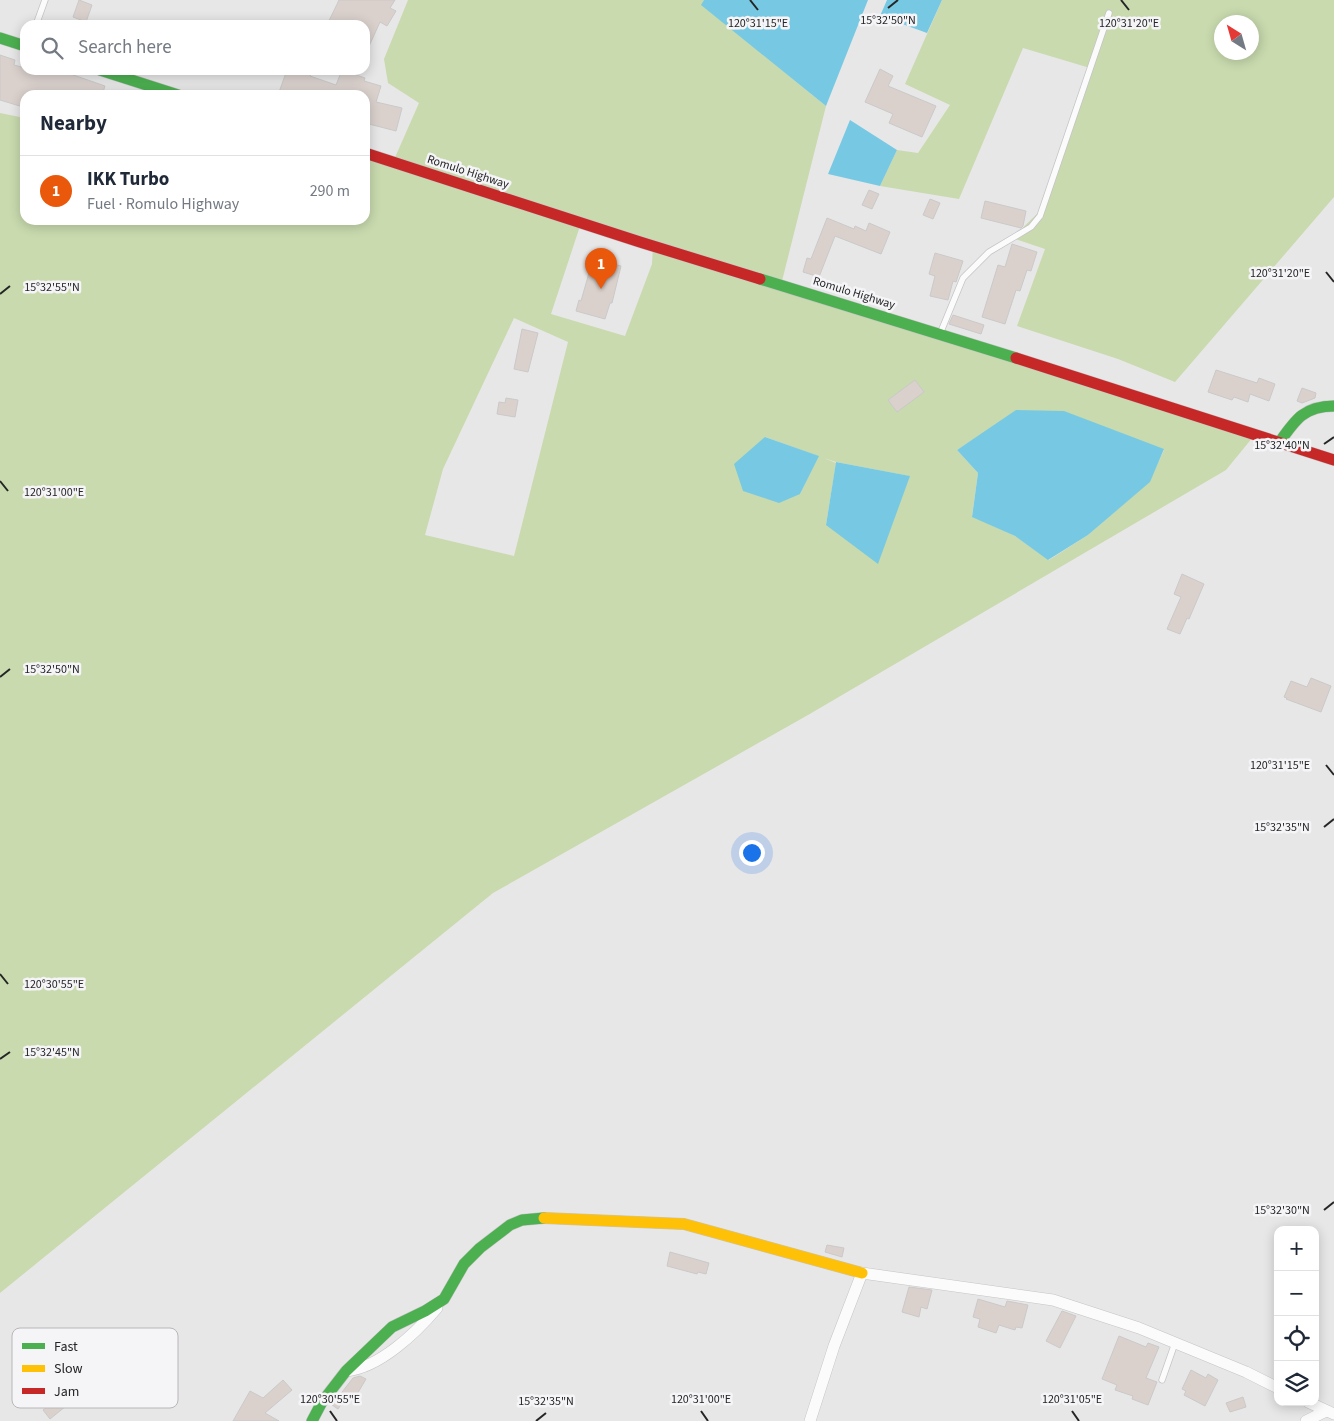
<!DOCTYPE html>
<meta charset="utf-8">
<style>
:root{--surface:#fff;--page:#f6f6f7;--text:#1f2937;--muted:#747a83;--line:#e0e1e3;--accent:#ea580c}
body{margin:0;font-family:"Source Sans 3",sans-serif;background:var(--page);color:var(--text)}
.controls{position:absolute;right:15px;bottom:15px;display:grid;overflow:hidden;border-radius:10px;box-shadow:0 2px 12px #0003}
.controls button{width:45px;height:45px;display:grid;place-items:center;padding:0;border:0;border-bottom:1px solid var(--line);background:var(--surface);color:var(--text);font:25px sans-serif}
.compass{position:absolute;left:1214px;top:15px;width:45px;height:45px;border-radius:50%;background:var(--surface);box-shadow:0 2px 12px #0003;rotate:323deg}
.you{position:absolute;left:751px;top:852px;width:18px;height:18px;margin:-12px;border:4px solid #fff;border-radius:50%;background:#1a73e8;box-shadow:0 0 0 8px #1a73e833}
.badge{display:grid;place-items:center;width:32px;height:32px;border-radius:50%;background:var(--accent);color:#fff;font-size:16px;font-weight:700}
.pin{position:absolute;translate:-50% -41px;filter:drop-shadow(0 1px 2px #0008)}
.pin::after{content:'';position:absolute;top:26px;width:18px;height:15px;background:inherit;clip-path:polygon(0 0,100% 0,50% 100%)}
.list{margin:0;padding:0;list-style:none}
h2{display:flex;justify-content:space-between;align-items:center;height:65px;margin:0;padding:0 20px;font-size:21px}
h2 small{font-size:16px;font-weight:400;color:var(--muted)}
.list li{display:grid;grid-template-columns:32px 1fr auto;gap:15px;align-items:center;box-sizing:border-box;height:70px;padding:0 20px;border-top:1px solid var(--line)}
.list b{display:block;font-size:19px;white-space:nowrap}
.list p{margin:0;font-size:16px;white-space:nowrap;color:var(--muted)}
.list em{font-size:16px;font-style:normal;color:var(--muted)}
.icon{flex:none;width:28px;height:28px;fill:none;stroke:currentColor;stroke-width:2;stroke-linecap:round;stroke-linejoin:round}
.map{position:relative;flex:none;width:1334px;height:1421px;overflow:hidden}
.search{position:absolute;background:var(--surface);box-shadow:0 2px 12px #0003;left:20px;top:20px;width:350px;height:55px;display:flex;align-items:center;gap:12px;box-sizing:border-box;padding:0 18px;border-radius:15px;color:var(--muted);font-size:19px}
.panel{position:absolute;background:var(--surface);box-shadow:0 2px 12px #0003;left:20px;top:90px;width:350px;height:135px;border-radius:15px}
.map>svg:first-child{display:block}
</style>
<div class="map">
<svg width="1334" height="1421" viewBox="0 0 1334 1421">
<rect width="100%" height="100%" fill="#e8e7e8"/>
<path fill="#c8daae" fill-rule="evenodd" d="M408 0H704L702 5 826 106 781 285 1253 437 1226 470 808 715 493 893 0 1293V113L25 118V220H365V154L393 162 419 103 388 83 384 59ZM581 223 653 246 652 264 625 336 551 314ZM514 318 568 342 514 556 425 535 443 469ZM980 435 1164 450 1149 482 1088 535 1049 560 1015 536 972 516 978 473 957 450ZM765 437 818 456 800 494ZM824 458 836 462 909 476 826 525 836 463Z
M942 0H1334V197L1175 382 1118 359 1017 326 1045 249 1012 238 1041 210 1090 68 1023 48 959 199 880 186 897 150 918 153 950 105 905 84ZM1222 22H1252V52H1222Z"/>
<path fill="#77c9e3" d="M704 0H868L826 106 701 5Z
M887 0H942L927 33 880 16Z
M850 120 897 150 880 186 828 174Z
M1016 410 1064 411 1164 449 1150 482 1088 535 1048 560 1015 536 972 517 978 473 957 450Z
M765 437 819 456 800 494 779 503 743 491 734 464Z
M836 462 910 476 878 564 826 525Z"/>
<path fill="#dad1cd" stroke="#cac9ca" d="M79 0 92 5 86 22 73 17Z
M339 0H395L390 8 396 11 387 26 380 22 365 55V25H327Z
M0 55 15 60 14 65 25 68V70H59L105 86 102 95H25V102L23 107 0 100Z
M880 69 893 76 888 86 936 106 922 137 889 123 893 114 865 102Z
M287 70H313L310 76 336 85 342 70 365 78 364 81 381 86 376 102 402 108 396 131 369 124 367 129 365 128V95H278Z
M869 190 879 194 872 209 862 205Z
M930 199 940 203 933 219 923 215Z
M985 201 1026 211 1023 226 1021 228 981 218Z
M827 218 854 229 855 226 866 231 869 223 890 232 881 254 835 236 819 277 803 272 807 258 811 259Z
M1012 244 1037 252 1031 271 1027 270 1020 291 1016 290 1005 324 982 317 998 265 1005 267Z
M935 253 963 261 956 282 953 281 948 300 930 296 935 276 929 274Z
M593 259 621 266 612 303H610L605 319 576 311 579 300 581 301Z
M953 315 984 325 981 334 949 324Z
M522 329 538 333 528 372 514 369Z
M1216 370 1257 383 1259 378 1275 384 1269 401 1250 394 1248 402 1234 397 1232 400 1208 392Z
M915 380 924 392 897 412 888 400Z
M1302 388 1316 393 1315 398 1302 403 1297 401Z
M506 398 518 400 515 417 497 414 499 402 505 403Z
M1182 574 1204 584 1189 619 1187 618 1180 634 1167 629 1181 597 1174 594Z
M1311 678 1331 686 1321 712 1286 699 1287 698 1284 697 1291 681 1307 687Z
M827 1245 844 1248 842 1257 825 1252Z
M670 1252 709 1263 706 1274 698 1272 697 1274 667 1266Z
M909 1287 932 1290 927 1309 921 1307 919 1317 902 1312Z
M978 1299 1005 1307 1007 1301 1028 1305 1022 1328 1016 1327 1015 1330 999 1325 996 1333 978 1327 980 1319 973 1317Z
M1062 1311 1076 1316 1060 1348 1046 1341Z
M1119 1336 1146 1347 1148 1343 1159 1347 1146 1378 1157 1382 1148 1405 1132 1399 1133 1396 1115 1390 1117 1385 1102 1379Z
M1191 1370 1206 1378 1208 1374 1218 1380 1205 1406 1184 1395 1186 1391 1182 1389Z
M360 1376 366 1379 353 1401 346 1397 338 1409 332 1405 353 1378Z
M283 1380 292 1390 265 1413 279 1421H233L250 1391 263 1398Z
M51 1386 66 1406 50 1419 43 1410 48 1406 40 1394Z
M1243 1397 1246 1407 1230 1412 1226 1403Z"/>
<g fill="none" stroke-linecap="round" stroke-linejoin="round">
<defs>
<path id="lane" d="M36 25 45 0
M942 329 963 278 989 252 1031 227 1040 216 1109 13
M1162 1380 1175 1343"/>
<path id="street" d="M346 1371C379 1368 416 1333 437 1308
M1308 1402 1334 1414
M810 1421 834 1346 862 1273 1053 1300 1139 1328 1246 1372 1278 1388
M1306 1421 1326 1411"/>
<path id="fast" d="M0 38 25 46
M100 70 178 95
M760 279 1016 358
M1279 443C1295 420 1304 406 1334 406
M312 1421 322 1402 346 1371 392 1327 425 1311 444 1299 464 1264 480 1248 510 1225 522 1220 544 1218"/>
<path id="slow" d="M544 1218 684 1224 862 1273"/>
<path id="jam" d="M365 153 640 242 760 279
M1016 358 1334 460"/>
</defs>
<use href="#lane" stroke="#c5c4c5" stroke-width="7"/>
<use href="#street" stroke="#c5c4c5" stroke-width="12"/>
<use href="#fast" stroke="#c5c4c5" stroke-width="12"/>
<use href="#slow" stroke="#c5c4c5" stroke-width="12"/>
<use href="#jam" stroke="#c5c4c5" stroke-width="12"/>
<use href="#lane" stroke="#fcfbfc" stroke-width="5.5"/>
<use href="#street" stroke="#fcfbfc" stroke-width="11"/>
<use href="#fast" stroke="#4caf50" stroke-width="11"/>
<use href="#slow" stroke="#ffc107" stroke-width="11"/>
<use href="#jam" stroke="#c62828" stroke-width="11"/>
</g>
<path fill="none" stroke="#252526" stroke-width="2" d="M750 0 758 10M1121 0 1129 10M888 8 898 0M1326 272 1334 282M0 294 10 286M1324 444 1334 437M0 481 8 491M0 677 10 669M1326 765 1334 775M1324 827 1334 819M0 974 8 984M0 1059 10 1052M1324 1210 1334 1202M330 1411 337 1421M701 1411 708 1421M1072 1411 1079 1421M536 1421 546 1413"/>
<g text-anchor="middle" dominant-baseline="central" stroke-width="5" stroke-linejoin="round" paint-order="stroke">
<g font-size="12" fill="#252526" stroke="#f5f4f7">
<text transform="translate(468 172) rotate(18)">Romulo Highway</text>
<text transform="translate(854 293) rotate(17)">Romulo Highway</text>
</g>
</g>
<rect x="12" y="1328" width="166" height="80" rx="8" fill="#f5f4f7" stroke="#b7b6b8" stroke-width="1"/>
<rect x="22" y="1343" width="23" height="6" fill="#4caf50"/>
<rect x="22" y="1365" width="23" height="7" fill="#ffc107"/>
<rect x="22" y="1388" width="23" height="6" fill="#c62828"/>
<g font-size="14" fill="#252526">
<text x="54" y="1351">Fast</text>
<text x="54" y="1373">Slow</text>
<text x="54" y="1396">Jam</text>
</g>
<g font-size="12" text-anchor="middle" fill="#252526" stroke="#f5f4f7" stroke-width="5" stroke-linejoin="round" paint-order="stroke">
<text x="888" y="24">15°32'50"N</text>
<text x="758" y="27">120°31'15"E</text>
<text x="1129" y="27">120°31'20"E</text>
<text x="1280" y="277">120°31'20"E</text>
<text x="52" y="291">15°32'55"N</text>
<text x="1282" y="449">15°32'40"N</text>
<text x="54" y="496">120°31'00"E</text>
<text x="52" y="673">15°32'50"N</text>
<text x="1280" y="769">120°31'15"E</text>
<text x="1282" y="831">15°32'35"N</text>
<text x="54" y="988">120°30'55"E</text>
<text x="52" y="1056">15°32'45"N</text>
<text x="1282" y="1214">15°32'30"N</text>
<text x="330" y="1403">120°30'55"E</text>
<text x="701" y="1403">120°31'00"E</text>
<text x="1072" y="1403">120°31'05"E</text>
<text x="546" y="1405">15°32'35"N</text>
</g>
</svg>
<div class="controls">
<button>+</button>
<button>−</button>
<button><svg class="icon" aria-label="locate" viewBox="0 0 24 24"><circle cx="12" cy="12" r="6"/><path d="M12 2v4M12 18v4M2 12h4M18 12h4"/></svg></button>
<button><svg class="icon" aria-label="layers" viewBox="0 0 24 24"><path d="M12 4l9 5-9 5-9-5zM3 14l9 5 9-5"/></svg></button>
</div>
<svg class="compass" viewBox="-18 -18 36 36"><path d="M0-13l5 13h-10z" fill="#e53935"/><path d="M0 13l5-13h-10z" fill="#747a83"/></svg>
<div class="you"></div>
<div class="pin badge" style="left:601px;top:289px">1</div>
<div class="search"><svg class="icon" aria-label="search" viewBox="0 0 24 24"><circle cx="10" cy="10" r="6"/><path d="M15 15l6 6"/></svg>Search here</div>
<section class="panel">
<h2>Nearby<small></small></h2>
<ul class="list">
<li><span class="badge">1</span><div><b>IKK Turbo</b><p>Fuel · Romulo Highway</p></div><em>290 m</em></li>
</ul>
</section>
</div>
